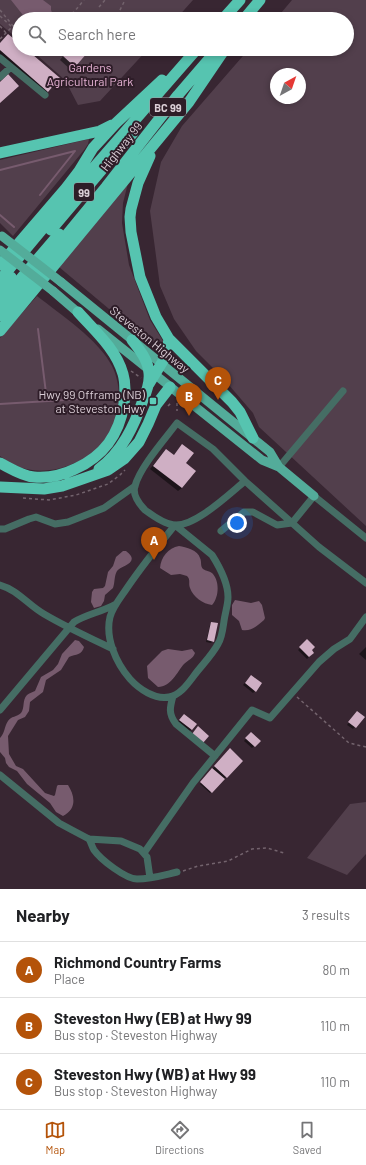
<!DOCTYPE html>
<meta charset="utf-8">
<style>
:root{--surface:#fff;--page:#f6f6f6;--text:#202124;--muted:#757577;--line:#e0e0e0;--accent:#b45309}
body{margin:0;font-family:Barlow,sans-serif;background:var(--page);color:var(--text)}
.compass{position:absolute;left:270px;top:68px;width:36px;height:36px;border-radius:50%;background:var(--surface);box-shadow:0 2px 6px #0003;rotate:40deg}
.you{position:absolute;left:237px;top:523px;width:14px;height:14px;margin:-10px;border:3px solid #fff;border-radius:50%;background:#1a73e8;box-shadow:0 0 0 6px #1a73e833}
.badge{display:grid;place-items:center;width:26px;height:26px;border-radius:50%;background:var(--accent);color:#fff;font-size:13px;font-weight:700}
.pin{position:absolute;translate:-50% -33px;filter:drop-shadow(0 1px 2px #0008)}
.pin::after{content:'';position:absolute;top:21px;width:14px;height:12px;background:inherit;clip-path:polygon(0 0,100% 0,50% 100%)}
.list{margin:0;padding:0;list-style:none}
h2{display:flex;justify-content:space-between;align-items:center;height:52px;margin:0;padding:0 16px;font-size:17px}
h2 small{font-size:13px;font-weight:400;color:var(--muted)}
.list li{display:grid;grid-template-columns:26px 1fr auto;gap:12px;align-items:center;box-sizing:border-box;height:56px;padding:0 16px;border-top:1px solid var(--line)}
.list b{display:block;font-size:15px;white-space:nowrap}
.list p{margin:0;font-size:13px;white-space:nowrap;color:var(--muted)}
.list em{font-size:13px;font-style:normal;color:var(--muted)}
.icon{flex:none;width:22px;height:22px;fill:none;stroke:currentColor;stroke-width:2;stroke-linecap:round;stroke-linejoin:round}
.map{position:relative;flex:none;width:366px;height:889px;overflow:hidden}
.search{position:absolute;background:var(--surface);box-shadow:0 2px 6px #0003;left:12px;right:12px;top:12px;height:44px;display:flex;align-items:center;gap:10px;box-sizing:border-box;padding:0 14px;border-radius:22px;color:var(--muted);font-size:15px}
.sheet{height:220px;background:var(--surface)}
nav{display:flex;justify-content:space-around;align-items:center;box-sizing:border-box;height:56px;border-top:1px solid var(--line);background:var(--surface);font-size:11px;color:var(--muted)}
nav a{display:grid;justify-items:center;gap:2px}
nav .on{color:var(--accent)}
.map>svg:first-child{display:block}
</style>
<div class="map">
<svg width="366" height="889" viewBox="0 0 366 889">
<rect width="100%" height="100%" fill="#382632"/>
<path fill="#523f4c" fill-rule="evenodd" d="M0 0H193L176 19H19V40L0 24Z
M292 0H366V526L259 427 253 413 222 377 196 351 174 319 160 286 150 211 161 162 182 126 249 49H347V19H276ZM276 74H300V98H276Z
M30 49H148L100 101 78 105 65 80Z
M89 139 88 144 84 150 13 236 0 223V160Z
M128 183 123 203 122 223 129 265 150 320 163 341 161 348 133 329 59 267Z
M37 296C60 314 99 340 112 366 120 381 122 409 115 425 113 431 106 437 103 442 99 446 96 453 91 456 87 459 82 460 77 462 51 474 24 475 0 456V338Z
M366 802V854L347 875 307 858 350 804Z"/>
<path fill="#775b6e" d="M11 0H43L51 6V10L53 15 49 19H39L36 15H34L33 19H26Z
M179 546C186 547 198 550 200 558 202 562 200 566 203 569 206 571 209 571 212 573 220 581 219 597 212 605 203 604 193 597 190 588 188 583 191 580 187 576L180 574 171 575 160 568C161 557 168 548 179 546Z
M123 551H126C142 563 120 566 117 571 114 576 115 583 113 588L105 595 104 601 101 606 94 608 91 602 92 592 94 589 103 588 105 586 108 572 113 566 116 557Z
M235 600 251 603 259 601 262 605 265 618 264 620C258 625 251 632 242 630L239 621 232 615V605Z
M75 640 79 641 84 647C82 655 76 654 69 657L61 670 46 680 43 692 30 702 29 711 25 717 18 720 8 736 9 754 16 766 23 769 45 793 54 796 55 795 57 786 58 785H68C75 796 77 809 63 816L56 812 50 803 27 784 17 771 9 767 6 763 5 758 0 752V738C5 733 4 727 8 721 11 716 17 717 21 713 25 708 22 700 27 695 29 693 33 692 35 691L41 677 53 670 58 664 62 654Z
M168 649 182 651 192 649 195 653C193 659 188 660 184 664 177 672 171 687 158 687L148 678 147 666 162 651Z"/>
<path fill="#0007" d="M0 43 19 45V49H24L48 91 44 94 0 56Z
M76 49H83L75 66 71 70 60 60 64 55H71Z
M166 450 185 464 182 488 178 491 150 469Z
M212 623 213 641 211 643 206 642 210 625Z
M307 641 310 650 313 653 307 659 298 650Z
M366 647V660L359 654Z
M249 678 255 691 253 693 243 685Z
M355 714 363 717 353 729 347 725Z
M182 717 195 724 189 732 177 723Z
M251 733 259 741 252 748 244 741Z
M226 753 242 761 210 793 200 784Z"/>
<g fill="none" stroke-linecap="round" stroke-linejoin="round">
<path stroke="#775b6e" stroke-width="2" d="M0 170 75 151 40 195
M0 215 14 227
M38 329 47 401
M0 404 113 397"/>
</g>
<path fill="#cfafc4" d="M8 34 19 43V49H26L60 78 48 92 0 50V43Z
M76 49H85L88 52 75 67 63 56 67 51 71 54Z
M8 74 19 86 0 103V82Z
M182 444 194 453 186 463 196 471 182 488 153 466 166 449 174 455Z
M211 622 218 623 214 642 207 640Z
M307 639 315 647 312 650 314 653 309 657 299 647Z
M251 675 262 683 256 692 245 683Z
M357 711 365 717 356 728 348 722Z
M184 714 197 724 192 730 179 720Z
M198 726 209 736 203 743 192 734Z
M251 732 261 741 255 747 245 738Z
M230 748 243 761 227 778 214 766Z
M212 768 225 779 212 793 200 782Z"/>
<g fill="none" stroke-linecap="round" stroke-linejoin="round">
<path stroke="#73636d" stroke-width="1.5" stroke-dasharray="3 3" stroke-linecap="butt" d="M99 7 105 0
M0 10 19 33
M0 16 12 27
M61 19 74 12 84 0
M112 19 119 12 125 0
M0 26 6 33
M0 39 13 26
M131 371 141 378
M177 403V411
M168 406 171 403
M23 498 49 500 76 495 108 484 120 475 125 470
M297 697 349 743 366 747
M183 871 198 866 228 861 252 849 267 848 284 853"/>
<path stroke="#456d64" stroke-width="7" d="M0 58 45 95
M0 77 11 67
M279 467 343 391
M245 481C229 494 195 527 174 525 164 524 153 516 145 510 139 504 132 494 135 486 140 467 165 439 177 423L213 449 245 481 319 547 366 583
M175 525 212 555C219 566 228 583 228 597 228 605 225 613 224 621 223 628 222 638 218 644 212 655 203 664 196 673 189 682 181 695 169 697 155 700 139 689 130 679 116 663 105 638 110 617 113 606 121 597 127 588 142 566 158 546 175 525Z
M0 529H5L29 519 36 517 55 524 68 522 104 508 135 486
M221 531 244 512H253L277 525 292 523 314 496 366 538
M0 585C18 590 28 605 44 614 66 627 90 638 113 649
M173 696C170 707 168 714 176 724L215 756
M0 710 74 622C87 614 102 612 116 604
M0 775 59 823 72 830 89 839 121 841 140 849 147 857 150 878
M89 839C91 842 92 847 94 850 101 860 126 879 137 879 151 879 164 875 177 872
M144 853 193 783 252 710 270 718 319 662 334 649 350 639 366 617"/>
<path stroke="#53ac9a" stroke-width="9" d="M61 282 270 452 279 467 314 496
M53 291 82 316
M98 329 262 460 279 467"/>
<path stroke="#56c4b0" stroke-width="11" d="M223 19 240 0
M244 19 260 0
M0 153 100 131 112 125
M150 156 138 183 131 209 130 217 131 232 140 277 156 317 169 339 232 402 240 412 253 438
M51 230 133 133
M0 265 66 188 79 171 93 148 116 123 162 80
M0 280 95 166 197 49
M0 291 11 277
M0 303 59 234
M0 316 106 187 178 95 215 52
M0 331 189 102 225 49
M149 384 166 356 169 339
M0 463C10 468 22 476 34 477 48 478 63 475 75 469 104 456 119 435 124 404 125 394 126 384 123 374 116 349 95 331 78 312
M99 469C122 452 134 426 143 400 147 391 150 382 149 373 148 360 140 350 132 340
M0 487 44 489 62 486 108 470 124 459 139 442 148 424 156 405 170 387"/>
<path stroke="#53ac9a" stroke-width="9" d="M2 236 61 282
M0 250 53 291"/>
</g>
<rect fill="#5dceb9" stroke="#2e1d28" stroke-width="1.5" x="149" y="397" width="8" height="8" rx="2"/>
<g text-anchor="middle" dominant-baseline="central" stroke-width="4" stroke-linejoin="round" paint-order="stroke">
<g fill="#2e1d28" stroke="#a699a2" stroke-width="1">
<rect x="150" y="98" width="36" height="18" rx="3"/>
<rect x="74" y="183" width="20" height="18" rx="3"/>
</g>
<g font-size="11" font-weight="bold" fill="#daced6">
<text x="168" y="107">BC 99</text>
<text x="84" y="192">99</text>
</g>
<g font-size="12" fill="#e7b3d5" stroke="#2e1d28">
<text x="90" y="67">Gardens<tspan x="90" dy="14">Agricultural Park</tspan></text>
</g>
<g font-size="12" fill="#daced6" stroke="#2e1d28">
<text transform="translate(121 146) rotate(-52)">Highway 99</text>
<text transform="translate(150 339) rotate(39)">Steveston Highway</text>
</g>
<g font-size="12" fill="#daced6" stroke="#2e1d28" text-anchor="end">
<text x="145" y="394">Hwy 99 Offramp (NB)<tspan x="145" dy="14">at Steveston Hwy</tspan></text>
</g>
</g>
</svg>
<svg class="compass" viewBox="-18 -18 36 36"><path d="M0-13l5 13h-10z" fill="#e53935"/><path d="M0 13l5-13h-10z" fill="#757577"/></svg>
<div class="you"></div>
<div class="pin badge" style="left:154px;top:560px">A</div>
<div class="pin badge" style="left:189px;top:416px">B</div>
<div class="pin badge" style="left:218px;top:400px">C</div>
<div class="search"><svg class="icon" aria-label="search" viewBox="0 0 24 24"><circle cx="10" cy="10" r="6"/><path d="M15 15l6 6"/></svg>Search here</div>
</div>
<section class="sheet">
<h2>Nearby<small>3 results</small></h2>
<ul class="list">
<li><span class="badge">A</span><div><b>Richmond Country Farms</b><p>Place</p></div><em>80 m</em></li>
<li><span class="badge">B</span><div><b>Steveston Hwy (EB) at Hwy 99</b><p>Bus stop · Steveston Highway</p></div><em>110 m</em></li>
<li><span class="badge">C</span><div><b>Steveston Hwy (WB) at Hwy 99</b><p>Bus stop · Steveston Highway</p></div><em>110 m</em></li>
</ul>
</section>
<nav>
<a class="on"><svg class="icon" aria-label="map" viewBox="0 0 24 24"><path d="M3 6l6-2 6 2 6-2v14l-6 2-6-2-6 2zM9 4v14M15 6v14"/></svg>Map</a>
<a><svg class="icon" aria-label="directions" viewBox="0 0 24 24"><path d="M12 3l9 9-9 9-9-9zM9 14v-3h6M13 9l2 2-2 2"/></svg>Directions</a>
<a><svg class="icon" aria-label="saved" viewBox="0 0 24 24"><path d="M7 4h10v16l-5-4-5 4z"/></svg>Saved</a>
</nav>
